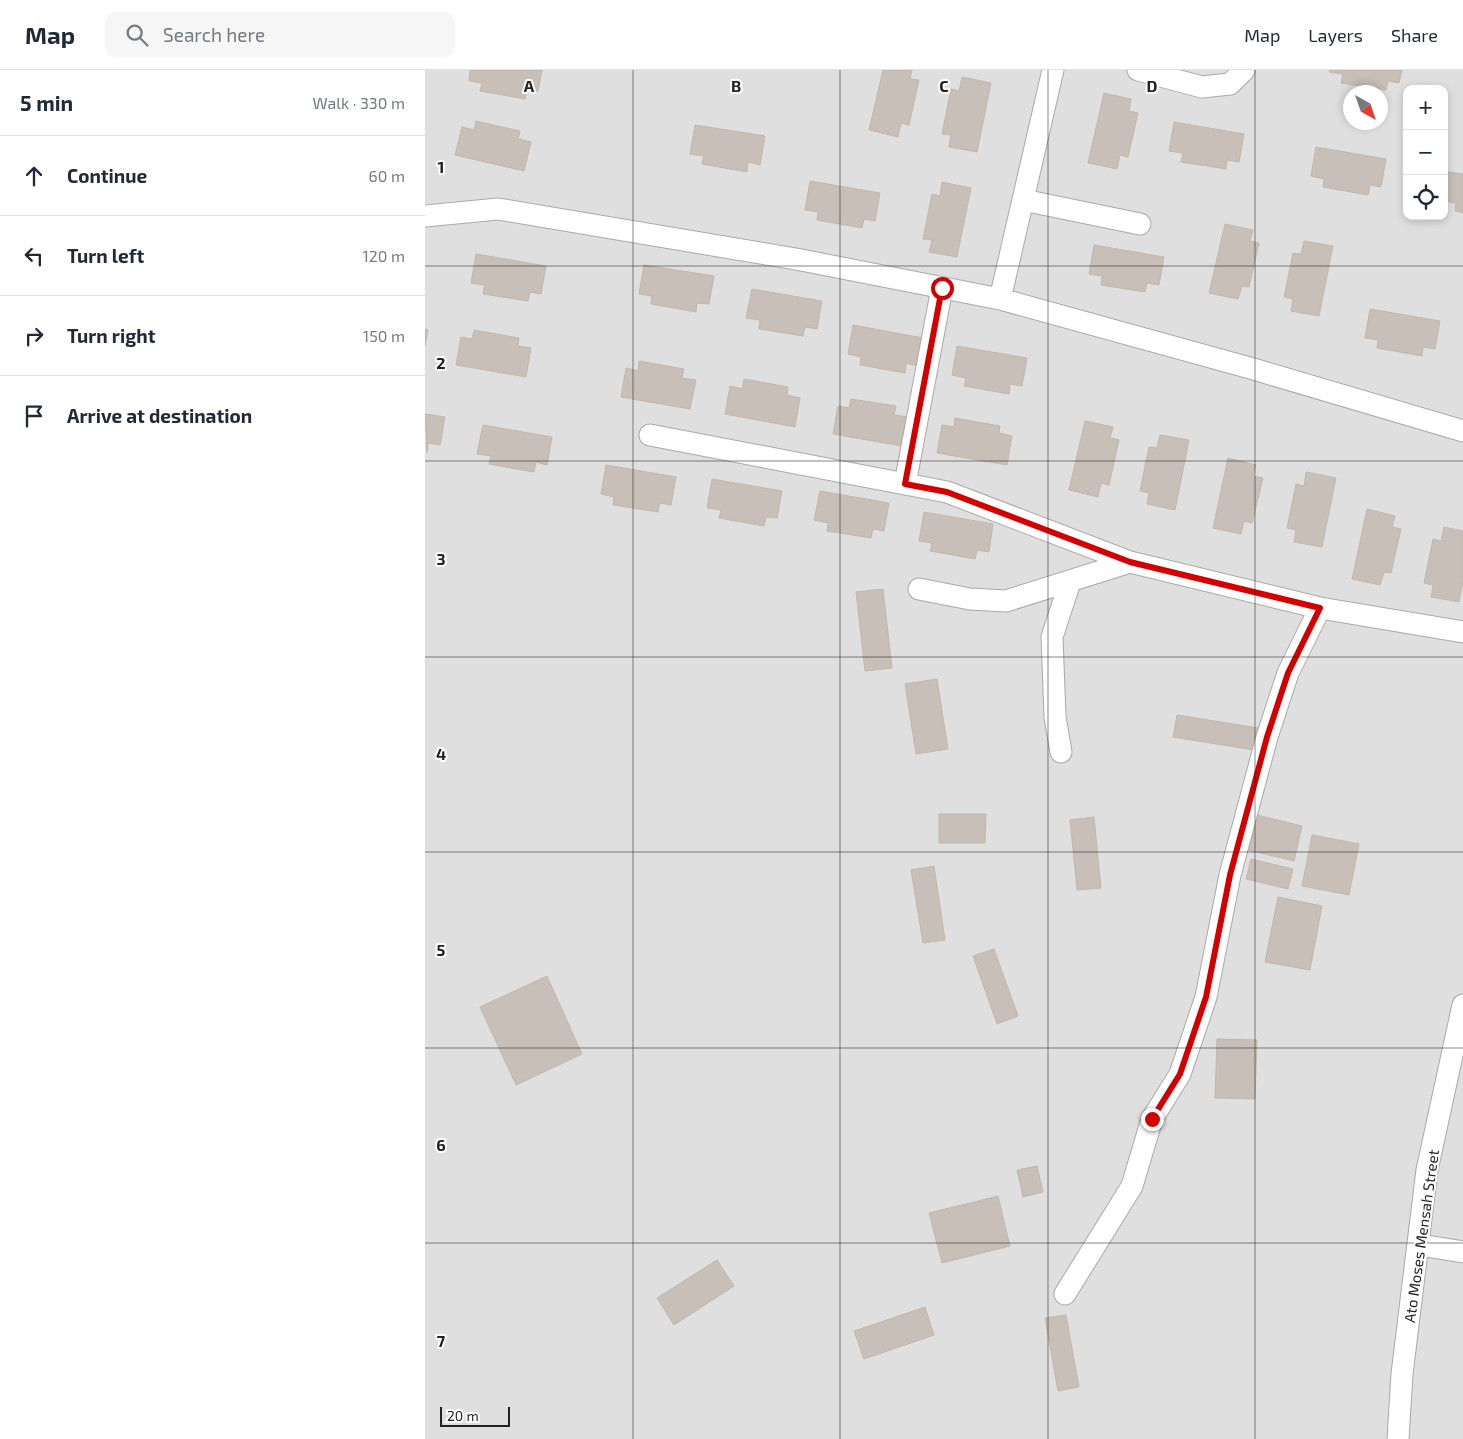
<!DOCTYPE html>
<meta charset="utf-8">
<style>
:root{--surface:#fff;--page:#f6f6f7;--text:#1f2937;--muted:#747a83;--line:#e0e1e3}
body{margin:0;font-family:"Exo 2",sans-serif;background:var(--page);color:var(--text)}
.controls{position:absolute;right:15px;top:15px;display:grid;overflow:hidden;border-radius:10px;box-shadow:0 2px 8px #0003}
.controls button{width:45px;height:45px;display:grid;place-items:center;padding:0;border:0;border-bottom:1px solid var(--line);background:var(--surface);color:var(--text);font:25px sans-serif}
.compass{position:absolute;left:918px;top:15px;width:45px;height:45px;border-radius:50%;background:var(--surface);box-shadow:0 2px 8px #0003;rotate:140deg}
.scale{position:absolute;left:15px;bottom:12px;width:70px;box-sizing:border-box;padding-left:5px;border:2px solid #222;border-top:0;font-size:14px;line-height:18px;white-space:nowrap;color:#222;-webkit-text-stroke:4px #fff;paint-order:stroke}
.stop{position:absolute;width:15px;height:15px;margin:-11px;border:4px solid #d40000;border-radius:50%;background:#fff}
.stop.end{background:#d40000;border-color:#fff;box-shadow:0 1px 5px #0008}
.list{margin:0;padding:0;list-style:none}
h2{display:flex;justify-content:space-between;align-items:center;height:65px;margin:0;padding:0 20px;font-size:21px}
h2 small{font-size:16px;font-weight:400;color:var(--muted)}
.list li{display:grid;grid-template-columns:32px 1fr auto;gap:15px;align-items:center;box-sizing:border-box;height:80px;padding:0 20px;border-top:1px solid var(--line)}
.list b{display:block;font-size:19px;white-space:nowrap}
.list em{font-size:16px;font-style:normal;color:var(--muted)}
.icon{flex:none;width:28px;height:28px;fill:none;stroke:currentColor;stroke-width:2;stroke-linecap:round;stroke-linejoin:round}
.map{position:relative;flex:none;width:1038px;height:1369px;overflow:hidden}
header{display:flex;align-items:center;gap:30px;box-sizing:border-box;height:70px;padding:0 25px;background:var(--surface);border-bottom:1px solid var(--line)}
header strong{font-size:24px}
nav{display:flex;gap:28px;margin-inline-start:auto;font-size:18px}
.search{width:350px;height:45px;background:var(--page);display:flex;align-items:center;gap:12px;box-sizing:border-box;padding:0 18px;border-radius:10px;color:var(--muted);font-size:19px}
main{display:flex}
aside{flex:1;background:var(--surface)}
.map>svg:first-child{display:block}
</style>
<header>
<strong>Map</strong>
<div class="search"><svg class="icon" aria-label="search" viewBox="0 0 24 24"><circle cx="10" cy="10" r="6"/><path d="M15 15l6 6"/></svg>Search here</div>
<nav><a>Map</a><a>Layers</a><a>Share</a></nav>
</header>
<main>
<aside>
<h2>5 min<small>Walk · 330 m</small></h2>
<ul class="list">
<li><svg class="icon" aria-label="ahead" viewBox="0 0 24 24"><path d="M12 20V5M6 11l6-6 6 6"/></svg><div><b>Continue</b></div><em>60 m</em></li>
<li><svg class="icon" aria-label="left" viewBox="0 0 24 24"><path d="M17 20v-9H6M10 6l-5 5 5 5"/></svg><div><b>Turn left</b></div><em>120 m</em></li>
<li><svg class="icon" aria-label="right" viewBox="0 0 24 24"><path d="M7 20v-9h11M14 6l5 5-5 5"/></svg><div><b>Turn right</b></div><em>150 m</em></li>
<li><svg class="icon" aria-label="arrive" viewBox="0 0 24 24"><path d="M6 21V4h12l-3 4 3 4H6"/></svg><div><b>Arrive at destination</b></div></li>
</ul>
</aside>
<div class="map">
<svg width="1038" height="1369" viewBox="0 0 1038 1369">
<rect width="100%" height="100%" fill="#f2efe9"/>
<path fill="#e0dfdf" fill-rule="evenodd" d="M0 0H1038V1369H0ZM982 19H1019V146H982ZM926 22H956V52H926Z"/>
<path fill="#c7bfb8" stroke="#c4b6ab" d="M45 0H117L113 21 102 19 100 29 55 21 57 13 44 11Z
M458 0H487L485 9 494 10 484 55 476 53 473 67 444 60Z
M905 0H977L974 13 963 11 961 20 916 13 918 4 904 2Z
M537 7 566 13 552 82 524 77 526 65 517 64 526 19 534 21Z
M679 23 706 29 704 41 713 43 703 87 695 85 692 99 663 93Z
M51 51 95 61 93 69 106 72 99 101 30 85 37 57 49 60Z
M749 52 819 64 814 92 802 90 801 99 756 92 758 83 744 81Z
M270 55 340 66 335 95 323 92 322 102 277 94 279 86 265 84Z
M891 77 961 89 956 117 945 115 943 125 898 117 899 109 886 106Z
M1023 102 1038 104V143L1030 141 1031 133 1019 131Z
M385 111 455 123 450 151 439 149 437 158 392 150 393 142 380 140Z
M517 112 546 118 532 187 504 182 507 170 498 169 507 124 515 126Z
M800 154 828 160 825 171 834 173 824 217 817 216 813 229 784 223Z
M879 171 908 176 894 246 866 241 868 229 859 227 868 183 876 184Z
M669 175 739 187 734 215 722 213 720 222 676 215 677 206 664 204Z
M51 184 121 196 116 224 105 222 103 231 58 224 60 215 46 213Z
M219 195 289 206 284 234 272 233 271 242 226 234 227 226 214 224Z
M327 219 397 231 392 259 380 257 378 266 334 259 335 250 321 248Z
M945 239 1015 251 1010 279 998 277 997 286 952 278 953 270 940 268Z
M428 255 498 268 493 296 481 293 480 303 435 295 436 287 423 284Z
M0 259 3 260 0 276Z
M49 260 94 268 93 276 106 278 101 307 31 295 36 267 47 269Z
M532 276 602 288 597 316 585 314 584 324 539 316 541 308 527 305Z
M214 291 259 299 257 308 271 310 265 339 196 327 201 298 213 301Z
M319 309 363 317 362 325 375 328 370 357 300 344 305 316 317 319Z
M426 329 471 336 469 345 483 347 477 376 408 364 413 336 424 338Z
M0 344 20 347 15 375 3 373 2 383Z
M530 348 575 356 574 363 587 366 582 395 512 383 517 355 529 357Z
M660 351 688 357 685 368 694 370 684 415 676 413 673 427 644 420Z
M58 355 127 367 122 395 111 392 109 402 64 394 66 386 52 384Z
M735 365 764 370 750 440 722 434 724 423 715 421 724 377 732 378Z
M803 388 831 395 828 406 838 408 827 453 819 451 816 464 788 458Z
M181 395 251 407 246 435 235 433 233 442 188 435 189 427 176 424Z
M881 402 911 408 897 477 869 472 871 460 862 458 871 414 879 416Z
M287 409 357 421 352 448 341 447 339 456 294 448 296 440 282 438Z
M395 421 464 433 459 461 448 459 446 468 402 461 403 453 389 450Z
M942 439 970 446 967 457 976 459 966 503 959 502 955 515 927 509Z
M499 442 568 454 564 482 552 480 550 489 505 481 507 473 494 471Z
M1019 457 1038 461V511L1034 532 1006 527 1008 515 999 513 1008 469 1016 471Z
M458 519 467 598 440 601 431 522Z
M512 609 523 679 491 684 480 614Z
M752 645 833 658 829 680 748 667Z
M514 744H561L560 773H514Z
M832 745 877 756 869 791 823 780Z
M669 747 676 818 652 820 645 750Z
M887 765 934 774 924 825 877 816Z
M826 789 868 799 863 819 821 809Z
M509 796 520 870 498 873 486 800Z
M853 827 897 836 885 900 840 892Z
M569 879 593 946 572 954 548 886Z
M122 906 157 984 91 1015 55 937Z
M792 969 832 970 830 1029 790 1028Z
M612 1096 618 1122 598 1127 592 1100Z
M573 1126 585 1176 517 1193 504 1143Z
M292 1190 309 1216 249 1255 232 1228Z
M500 1237 509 1265 439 1289 429 1261Z
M641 1245 654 1317 633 1321 620 1248Z"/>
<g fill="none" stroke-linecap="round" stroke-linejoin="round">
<defs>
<path id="minor" d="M713 0 777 17 805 14 819 0
M598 130 715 154
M0 146 73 139 371 189 575 229 825 298 1038 361
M575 229 628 0
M225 365 522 422 705 492 895 538 1038 562
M480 414 517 218
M494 519 545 529 581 531 705 492
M636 682 630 647 627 567 645 512
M995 1175 1038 1182
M640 1224 707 1116 727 1049 755 1004 781 927 805 805 842 667 863 603 895 538
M973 1369 977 1304 1002 1100 1038 935"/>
</defs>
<use href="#minor" stroke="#a9a9a9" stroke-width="23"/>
<use href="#minor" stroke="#fff" stroke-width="21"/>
</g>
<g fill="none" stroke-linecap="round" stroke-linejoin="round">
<path stroke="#d40000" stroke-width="6" d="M517 218 480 414 522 422 705 492 895 538 863 603 842 667 805 805 781 927 755 1004 727 1049"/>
</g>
<path fill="none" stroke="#222" stroke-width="1" stroke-opacity="0.55" d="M208 0V1369M415 0V1369M623 0V1369M830 0V1369M0 196H1038M0 391H1038M0 587H1038M0 782H1038M0 978H1038M0 1173H1038"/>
<g text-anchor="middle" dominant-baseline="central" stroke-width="4" stroke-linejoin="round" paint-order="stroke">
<g font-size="15" fill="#222" stroke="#fff">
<text transform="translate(996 1166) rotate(-82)">Ato Moses Mensah Street</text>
</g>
</g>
<g font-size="16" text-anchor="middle" font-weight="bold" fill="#222" stroke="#fff" stroke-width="4" stroke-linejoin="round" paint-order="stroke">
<text x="104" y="22">A</text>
<text x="311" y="22">B</text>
<text x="519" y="22">C</text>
<text x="727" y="22">D</text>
<text x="16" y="103">1</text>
<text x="16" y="299">2</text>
<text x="16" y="495">3</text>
<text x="16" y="690">4</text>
<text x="16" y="886">5</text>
<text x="16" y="1081">6</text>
<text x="16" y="1277">7</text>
</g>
</svg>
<div class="controls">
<button>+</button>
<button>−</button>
<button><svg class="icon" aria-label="locate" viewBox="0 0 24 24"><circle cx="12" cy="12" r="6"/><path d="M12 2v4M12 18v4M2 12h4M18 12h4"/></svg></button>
</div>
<svg class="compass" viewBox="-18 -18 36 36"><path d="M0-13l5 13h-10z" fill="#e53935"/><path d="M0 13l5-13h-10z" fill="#747a83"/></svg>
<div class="scale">20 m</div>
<div class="stop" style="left:517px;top:218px"></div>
<div class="stop end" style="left:727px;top:1049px"></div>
</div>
</main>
